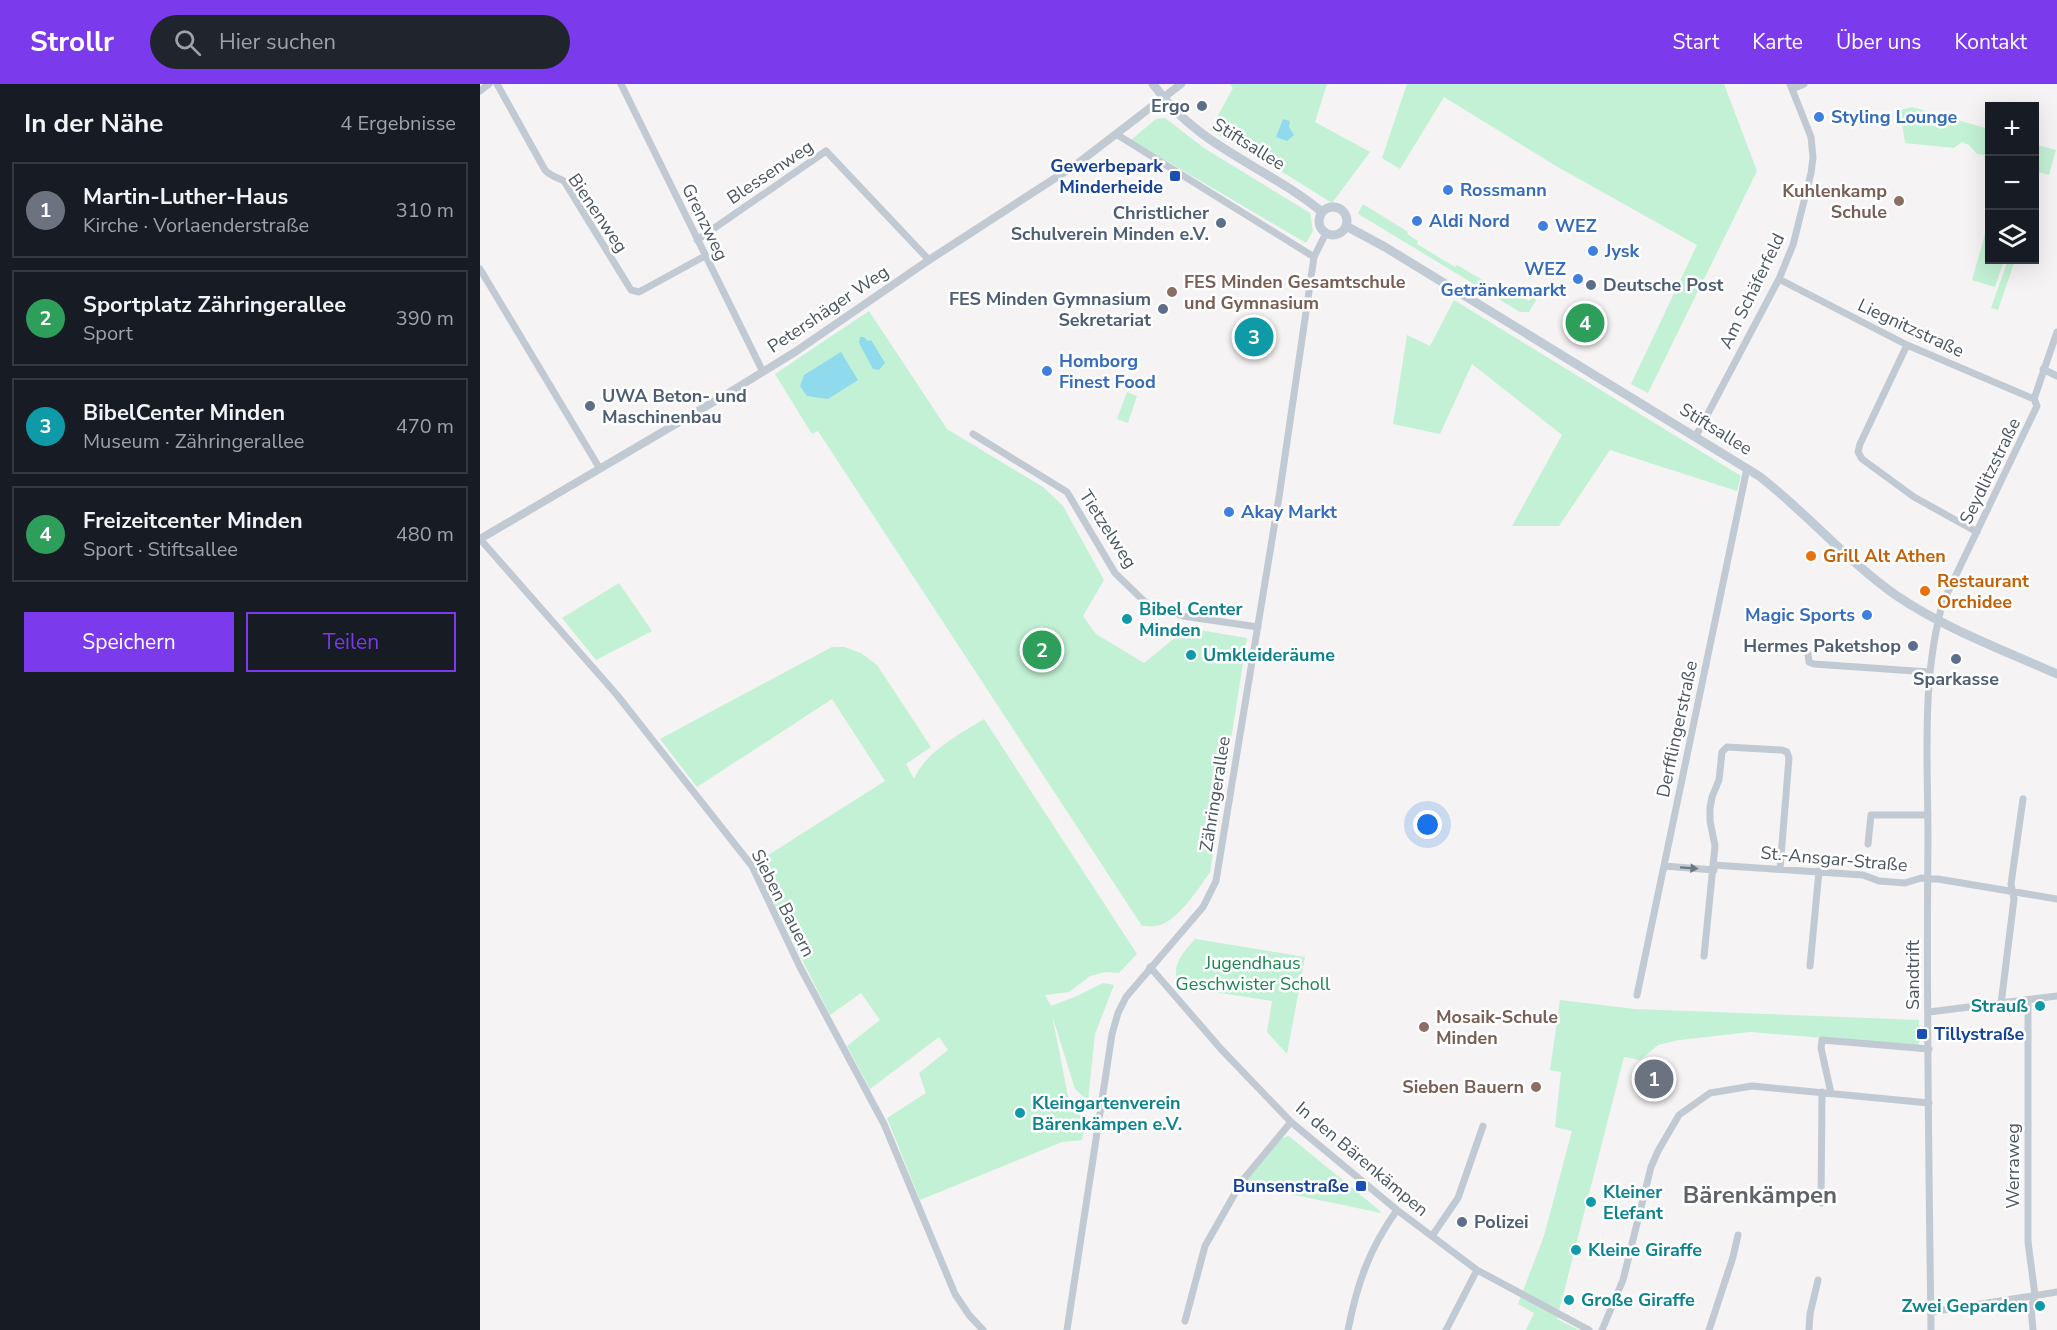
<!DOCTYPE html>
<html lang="de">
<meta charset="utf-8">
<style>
:root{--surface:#171b24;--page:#20242c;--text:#f1f3f6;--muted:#9ea1a6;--line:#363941;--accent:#7c3aed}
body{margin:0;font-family:"Nunito Sans",sans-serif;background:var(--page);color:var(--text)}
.controls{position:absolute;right:18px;top:18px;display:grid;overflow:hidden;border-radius:0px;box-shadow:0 6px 24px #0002}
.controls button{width:54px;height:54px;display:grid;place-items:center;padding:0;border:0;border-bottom:2px solid var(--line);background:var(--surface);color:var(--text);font:30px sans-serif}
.you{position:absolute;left:948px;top:741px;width:21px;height:21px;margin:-15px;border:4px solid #fff;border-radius:50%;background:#1a73e8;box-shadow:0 0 0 9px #1a73e833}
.badge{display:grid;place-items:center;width:39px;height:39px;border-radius:50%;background:var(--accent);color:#fff;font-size:20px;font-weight:700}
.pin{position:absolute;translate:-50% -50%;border:3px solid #fff;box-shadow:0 2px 6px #0006}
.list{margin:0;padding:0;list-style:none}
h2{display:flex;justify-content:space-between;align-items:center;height:78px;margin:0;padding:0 24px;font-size:26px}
h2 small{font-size:20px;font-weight:400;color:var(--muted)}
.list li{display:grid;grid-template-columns:39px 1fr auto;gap:18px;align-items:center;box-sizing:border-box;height:96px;margin:0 12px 12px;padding:0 12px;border:2px solid var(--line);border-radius:0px}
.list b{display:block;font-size:22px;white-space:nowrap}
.list p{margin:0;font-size:20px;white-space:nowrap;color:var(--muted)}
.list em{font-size:20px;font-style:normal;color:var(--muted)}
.actions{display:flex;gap:12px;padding:18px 24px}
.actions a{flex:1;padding:14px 0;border:2px solid var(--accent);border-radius:0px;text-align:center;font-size:21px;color:var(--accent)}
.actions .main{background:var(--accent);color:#fff}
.icon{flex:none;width:33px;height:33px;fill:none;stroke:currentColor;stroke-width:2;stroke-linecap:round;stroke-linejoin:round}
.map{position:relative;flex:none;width:1577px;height:1246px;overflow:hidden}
header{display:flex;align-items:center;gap:36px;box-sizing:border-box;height:84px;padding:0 30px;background:var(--accent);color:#fff}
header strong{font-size:28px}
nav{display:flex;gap:33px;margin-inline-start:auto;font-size:21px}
.search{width:420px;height:54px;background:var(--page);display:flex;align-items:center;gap:15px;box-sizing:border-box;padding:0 21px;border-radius:33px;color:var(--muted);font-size:22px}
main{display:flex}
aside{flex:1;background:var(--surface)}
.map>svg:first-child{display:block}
</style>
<header>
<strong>Strollr</strong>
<div class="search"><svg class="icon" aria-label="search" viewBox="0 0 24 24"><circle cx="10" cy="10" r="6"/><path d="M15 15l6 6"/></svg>Hier suchen</div>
<nav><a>Start</a><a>Karte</a><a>Über uns</a><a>Kontakt</a></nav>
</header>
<main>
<aside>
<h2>In der Nähe<small>4 Ergebnisse</small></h2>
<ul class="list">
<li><span class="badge" style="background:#6b7280">1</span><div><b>Martin-Luther-Haus</b><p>Kirche · Vorlaenderstraße</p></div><em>310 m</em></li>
<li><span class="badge" style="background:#2e9e5b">2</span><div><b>Sportplatz Zähringerallee</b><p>Sport</p></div><em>390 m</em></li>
<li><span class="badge" style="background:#0f9aa8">3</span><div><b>BibelCenter Minden</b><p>Museum · Zähringerallee</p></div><em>470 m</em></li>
<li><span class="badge" style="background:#2e9e5b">4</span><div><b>Freizeitcenter Minden</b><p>Sport · Stiftsallee</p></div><em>480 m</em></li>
</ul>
<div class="actions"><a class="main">Speichern</a><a>Teilen</a></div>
</aside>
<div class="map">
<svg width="1577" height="1246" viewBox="0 0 1577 1246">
<rect width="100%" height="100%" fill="#f5f3f3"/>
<path fill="#c3f1d5" d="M750 0H847L835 38 890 68 852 119 780 74 730 46 753 4Z
M927 0H1244L1277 87 1168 309 1151 300 1217 161 1076 82 964 13 920 85 902 74Z
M1432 23 1509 45V71L1497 70 1489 61 1482 58 1474 64 1425 59 1420 26Z
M685 34 724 64 830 129 833 147 826 159 651 56 676 35Z
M1554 60 1576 66 1569 91 1555 87Z
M883 120 928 148 927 150 938 157 937 160 975 183 977 181 1011 201 1021 200 1049 217 1053 213 1056 216 1049 228H1040L880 131 878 129Z
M1509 136 1510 176H1524L1515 203 1492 196Z
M1528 176H1535L1518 226 1511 224Z
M974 216 1261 392 1257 407 1130 366 1079 442H1032L1082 351 992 280 960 350 913 340 927 251 950 262Z
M389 227 467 345 563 403 583 422 624 496 603 532 616 550 664 579 707 544 767 554 730 788C718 805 697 839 676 842 672 843 666 842 662 842L338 347 332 350 295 290Z
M647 308 657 312 648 339 637 335Z
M139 499 172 547 116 576 82 534Z
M352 563H364L381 569 397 581 451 663 426 680 434 695C446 667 479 651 504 635L657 870 639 889 625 888 610 892 589 908 565 911 571 922 597 912 623 899 634 901 615 950 608 1017 595 1005 572 931 588 1012 606 1038 602 1056 582 1058 440 1116 407 1034 446 1009 439 989 468 966 459 953 390 1005 367 962 400 936 381 909 350 931 274 780 405 697 352 615 217 703 180 655Z
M715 855 825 873 807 970 787 948 792 917 702 903C687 885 703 869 715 855Z
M1080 916 1155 925 1439 936V962L1270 948 1199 956 1178 961 1160 976 1144 973 1077 1235 1099 1246H1046L1054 1229 1038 1220 1064 1152 1092 1047 1075 1043 1081 988 1070 986Z
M809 1052 899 1126 901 1129 762 1100 802 1054Z"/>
<path fill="#90daee" d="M803 35 810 37 809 43 814 51 807 57 796 53Z
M380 253H384L388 257 391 256 405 279 399 286 393 285 379 259Z
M361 268 378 296 348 315 327 312 320 302 324 291Z"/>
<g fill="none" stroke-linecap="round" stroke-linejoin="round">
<path stroke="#c1cad2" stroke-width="7" d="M17 0 65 86C70 92 77 93 84 97L151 206 159 208 225 172
M141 0 283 288
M1312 5 1324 0
M0 7 9 0
M636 50 834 173
M217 156 346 67 449 176
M0 185 120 385
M1299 195 1427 261 1554 315
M1427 261 1380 360 1378 368 1382 375 1434 413 1497 448
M1563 285 1577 292
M493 350 587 408 635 489 665 518 703 532 778 543
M1216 352 1299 195 1313 161 1331 89 1333 74 1331 53 1310 0
M0 455 137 611 272 782 320 883 404 1040 475 1210 489 1231 503 1246
M1328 570 1329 578 1334 580 1449 588
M1388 760 1391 731H1448
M1234 781 1383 791 1399 797 1425 799 1441 794 1458 795 1577 815
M1184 782 1234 786
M1224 872 1235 762 1230 737V724L1232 713 1239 696 1242 668 1247 663 1302 666 1307 668 1309 674 1300 785
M1330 882 1339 787
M670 883 741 965 811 1038 917 1126 997 1186 1109 1246
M1157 911 1267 384
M1548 916V1158L1555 1211 1551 1224 1553 1246
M1521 920 1534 815 1531 800 1543 715
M1449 928 1577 912
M1351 1009 1341 964 1342 956 1449 965
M1341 1119 1342 1008
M952 1152 978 1114 1003 1042
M1451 1228 1577 1208
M705 1237 725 1162 762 1097 811 1038
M587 1246 632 950 638 929 646 913 723 823 736 797 799 413 834 173 846 149
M868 1246C877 1200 889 1165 917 1126
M966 1246 997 1186
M1122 1246 1143 1196 1171 1083 1178 1067 1199 1031 1230 1009 1272 1002 1449 1019
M1229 1246 1253 1173 1258 1151
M1329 1246 1330 1230 1338 1196
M1451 1246C1449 1083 1446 919 1448 756 1448 677 1441 595 1463 518L1557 322 1554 315 1577 248"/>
<path stroke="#c1cad2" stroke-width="8" d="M0 455 247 310 315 268 449 176 597 80 701 0"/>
<path stroke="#c1cbd6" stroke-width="9" d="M673 0C718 64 785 81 842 128
M839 137a14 14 0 1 1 28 0a14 14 0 1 1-28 0Z
M866 142 905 163 1279 392C1327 429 1367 477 1417 512 1466 545 1523 566 1577 590"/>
</g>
<defs><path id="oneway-solid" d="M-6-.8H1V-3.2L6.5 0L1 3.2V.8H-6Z" transform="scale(1.5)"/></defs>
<use fill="#6e7983" href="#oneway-solid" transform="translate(1209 784) rotate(4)"/>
<g fill="#5c6f8a" stroke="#fff" stroke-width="2">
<circle cx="722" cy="22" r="6"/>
<circle cx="741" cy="139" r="6"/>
<circle cx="1111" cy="201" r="6"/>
<circle cx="683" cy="225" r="6"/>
<circle cx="110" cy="322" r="6"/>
<circle cx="1433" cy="562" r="6"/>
<circle cx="1476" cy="575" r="6"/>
<circle cx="982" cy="1138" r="6"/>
</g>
<g fill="#3f7fe0" stroke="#fff" stroke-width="2">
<circle cx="1339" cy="33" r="6"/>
<circle cx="968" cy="106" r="6"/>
<circle cx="937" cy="137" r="6"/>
<circle cx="1063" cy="142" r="6"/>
<circle cx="1113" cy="167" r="6"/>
<circle cx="1098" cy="195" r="6"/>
<circle cx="567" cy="287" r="6"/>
<circle cx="749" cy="428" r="6"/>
<circle cx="1387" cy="531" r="6"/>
</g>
<g fill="#1a4fb4" stroke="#fff" stroke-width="2">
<rect x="689" y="86" width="12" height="12" rx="3"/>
<rect x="1436" y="944" width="12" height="12" rx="3"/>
<rect x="875" y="1096" width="12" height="12" rx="3"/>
</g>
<g fill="#8d6e63" stroke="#fff" stroke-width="2">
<circle cx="1419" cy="117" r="6"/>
<circle cx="692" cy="208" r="6"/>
<circle cx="944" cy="943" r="6"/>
<circle cx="1056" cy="1003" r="6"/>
</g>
<g fill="#e8710a" stroke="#fff" stroke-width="2">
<circle cx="1331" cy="472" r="6"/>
<circle cx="1445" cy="507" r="6"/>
</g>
<g fill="#0f9aa8" stroke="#fff" stroke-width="2">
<circle cx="647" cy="535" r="6"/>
<circle cx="711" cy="571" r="6"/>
<circle cx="1560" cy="922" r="6"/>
<circle cx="540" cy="1029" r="6"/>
<circle cx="1111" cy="1118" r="6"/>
<circle cx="1096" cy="1166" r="6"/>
<circle cx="1089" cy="1216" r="6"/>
<circle cx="1560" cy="1222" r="6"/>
</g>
<g text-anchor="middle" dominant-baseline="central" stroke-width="5" stroke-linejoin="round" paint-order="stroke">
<g font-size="18" font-weight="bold" fill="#4e5e75" stroke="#fff" text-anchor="end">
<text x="710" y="22">Ergo</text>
<text x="729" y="129">Christlicher<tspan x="729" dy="21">Schulverein Minden e.V.</tspan></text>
<text x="1123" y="201" text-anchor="start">Deutsche Post</text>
<text x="671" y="215">FES Minden Gymnasium<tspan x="671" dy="21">Sekretariat</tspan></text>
<text x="122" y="312" text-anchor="start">UWA Beton- und<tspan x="122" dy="21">Maschinenbau</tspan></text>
<text x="1421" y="562">Hermes Paketshop</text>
<text x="1476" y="595" text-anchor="middle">Sparkasse</text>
<text x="994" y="1138" text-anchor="start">Polizei</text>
</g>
<g font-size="18" font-weight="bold" fill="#366cbe" stroke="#fff" text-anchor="start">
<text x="1351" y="33">Styling Lounge</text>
<text x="980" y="106">Rossmann</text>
<text x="949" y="137">Aldi Nord</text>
<text x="1075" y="142">WEZ</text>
<text x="1125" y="167">Jysk</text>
<text x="1086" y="185" text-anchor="end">WEZ<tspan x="1086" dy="21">Getränkemarkt</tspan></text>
<text x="579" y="277">Homborg<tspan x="579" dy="21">Finest Food</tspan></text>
<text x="761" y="428">Akay Markt</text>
<text x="1375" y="531" text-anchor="end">Magic Sports</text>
</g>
<g font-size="18" fill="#4a5661" stroke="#fff">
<text transform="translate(769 60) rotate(32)">Stiftsallee</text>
<text transform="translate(290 88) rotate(-34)">Blessenweg</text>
<text transform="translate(118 129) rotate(56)">Bienenweg</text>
<text transform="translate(225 138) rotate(64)">Grenzweg</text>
<text transform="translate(1272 207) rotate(-64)">Am Schäferfeld</text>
<text transform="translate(348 225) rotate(-34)">Petershäger Weg</text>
<text transform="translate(1431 244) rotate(25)">Liegnitzstraße</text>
<text transform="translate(1236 345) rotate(32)">Stiftsallee</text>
<text transform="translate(1510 387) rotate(-64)">Seydlitzstraße</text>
<text transform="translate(628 445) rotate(57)">Tietzelweg</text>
<text transform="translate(1197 645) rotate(-78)">Derfflingerstraße</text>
<text transform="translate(735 710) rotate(-81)">Zähringerallee</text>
<text transform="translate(1354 775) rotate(5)">St.-Ansgar-Straße</text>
<text transform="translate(303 819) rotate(63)">Sieben Bauern</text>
<text transform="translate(1433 891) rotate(-90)">Sandtrift</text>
<text transform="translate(882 1075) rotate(40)">In den Bärenkämpen</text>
<text transform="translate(1533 1082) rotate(-90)">Werraweg</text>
</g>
<g font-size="18" font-weight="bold" fill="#164399" stroke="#fff" text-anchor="end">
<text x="683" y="82">Gewerbepark<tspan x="683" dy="21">Minderheide</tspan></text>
<text x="1454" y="950" text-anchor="start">Tillystraße</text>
<text x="869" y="1102">Bunsenstraße</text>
</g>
<g font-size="18" font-weight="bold" fill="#785e54" stroke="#fff" text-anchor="end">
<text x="1407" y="107">Kuhlenkamp<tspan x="1407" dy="21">Schule</tspan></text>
<text x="704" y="198" text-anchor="start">FES Minden Gesamtschule<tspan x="704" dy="21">und Gymnasium</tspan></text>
<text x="956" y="933" text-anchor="start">Mosaik-Schule<tspan x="956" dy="21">Minden</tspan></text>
<text x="1044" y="1003">Sieben Bauern</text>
</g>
<g font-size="18" font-weight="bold" fill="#c56008" stroke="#fff" text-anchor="start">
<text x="1343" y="472">Grill Alt Athen</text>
<text x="1457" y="497">Restaurant<tspan x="1457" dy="21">Orchidee</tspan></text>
</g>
<g font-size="18" font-weight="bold" fill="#0d838f" stroke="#fff" text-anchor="start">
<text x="659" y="525">Bibel Center<tspan x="659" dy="21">Minden</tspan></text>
<text x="723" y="571">Umkleideräume</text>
<text x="1548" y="922" text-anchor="end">Strauß</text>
<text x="552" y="1019">Kleingartenverein<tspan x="552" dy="21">Bärenkämpen e.V.</tspan></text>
<text x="1123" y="1108">Kleiner<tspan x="1123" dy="21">Elefant</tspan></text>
<text x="1108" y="1166">Kleine Giraffe</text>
<text x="1101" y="1216">Große Giraffe</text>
<text x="1548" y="1222" text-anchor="end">Zwei Geparden</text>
</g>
<g font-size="18" fill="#17864f" stroke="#fff">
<text x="773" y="879">Jugendhaus<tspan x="773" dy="21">Geschwister Scholl</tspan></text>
</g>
<g font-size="24" font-weight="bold" fill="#5f6368" stroke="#fff">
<text x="1280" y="1111">Bärenkämpen</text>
</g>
</g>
</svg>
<div class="controls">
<button>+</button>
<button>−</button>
<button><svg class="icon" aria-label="layers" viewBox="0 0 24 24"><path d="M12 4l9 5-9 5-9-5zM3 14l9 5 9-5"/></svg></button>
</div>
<div class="you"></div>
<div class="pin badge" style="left:1174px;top:995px;background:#6b7280">1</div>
<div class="pin badge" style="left:562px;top:566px;background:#2e9e5b">2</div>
<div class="pin badge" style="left:774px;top:253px;background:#0f9aa8">3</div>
<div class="pin badge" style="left:1105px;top:239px;background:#2e9e5b">4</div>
</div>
</main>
